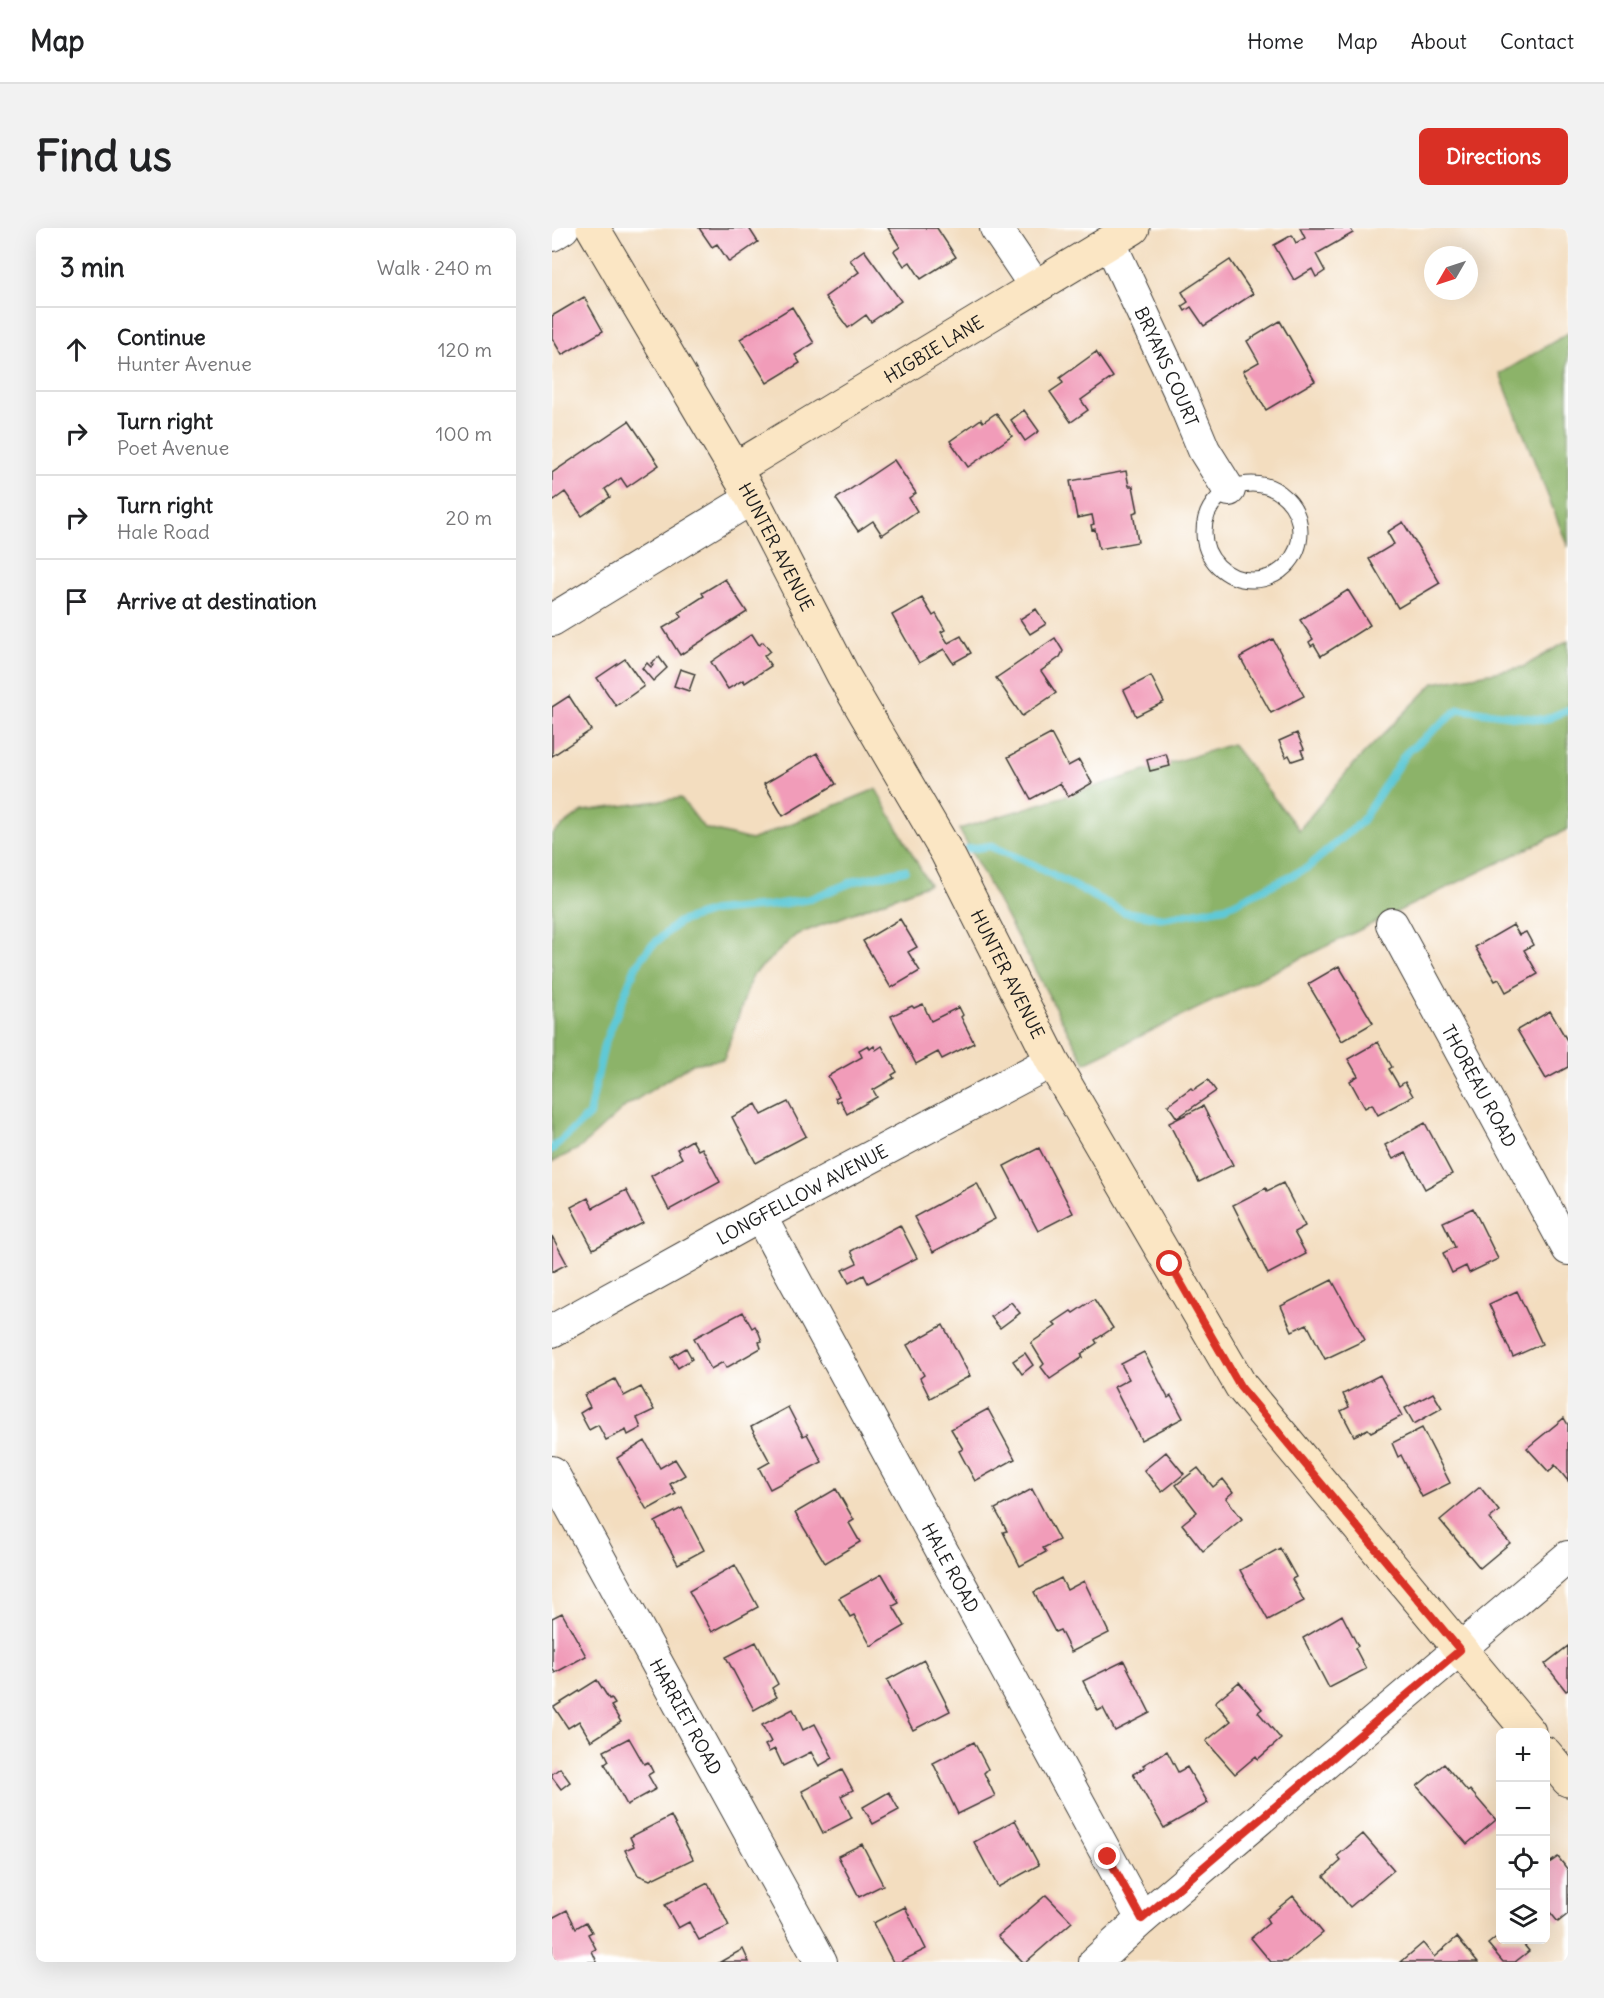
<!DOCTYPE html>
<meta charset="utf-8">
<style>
:root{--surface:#fff;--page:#f2f2f2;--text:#202124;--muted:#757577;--line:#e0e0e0;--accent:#d93025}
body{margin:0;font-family:Delius,sans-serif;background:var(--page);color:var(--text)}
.controls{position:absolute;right:18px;bottom:18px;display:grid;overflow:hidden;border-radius:9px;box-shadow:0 6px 24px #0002}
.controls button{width:54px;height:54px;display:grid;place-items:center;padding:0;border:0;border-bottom:2px solid var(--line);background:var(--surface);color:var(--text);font:30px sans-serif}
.compass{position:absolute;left:872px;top:18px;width:54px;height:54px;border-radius:50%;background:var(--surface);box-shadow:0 6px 24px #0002;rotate:231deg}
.stop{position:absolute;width:18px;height:18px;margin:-14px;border:4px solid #d93025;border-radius:50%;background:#fff}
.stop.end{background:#d93025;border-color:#fff;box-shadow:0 2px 6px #0008}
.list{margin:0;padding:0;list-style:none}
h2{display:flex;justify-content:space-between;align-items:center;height:78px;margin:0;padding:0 24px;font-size:26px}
h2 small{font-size:20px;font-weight:400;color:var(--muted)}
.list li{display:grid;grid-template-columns:39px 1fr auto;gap:18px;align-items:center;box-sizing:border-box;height:84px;padding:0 24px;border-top:2px solid var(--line)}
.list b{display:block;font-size:22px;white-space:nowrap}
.list p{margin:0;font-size:20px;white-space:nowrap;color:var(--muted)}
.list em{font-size:20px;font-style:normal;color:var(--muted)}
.icon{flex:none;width:33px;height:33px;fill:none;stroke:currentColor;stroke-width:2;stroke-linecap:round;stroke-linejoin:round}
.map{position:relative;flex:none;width:1016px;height:1734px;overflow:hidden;border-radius:9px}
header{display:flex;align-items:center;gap:36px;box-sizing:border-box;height:84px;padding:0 30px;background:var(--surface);border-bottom:2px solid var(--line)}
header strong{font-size:28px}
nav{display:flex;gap:33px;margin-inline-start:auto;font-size:21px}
.intro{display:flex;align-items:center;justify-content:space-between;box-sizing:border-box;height:144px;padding:0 36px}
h1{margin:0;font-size:42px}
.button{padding:15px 27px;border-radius:9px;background:var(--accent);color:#fff;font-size:21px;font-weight:700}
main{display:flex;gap:36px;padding:0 36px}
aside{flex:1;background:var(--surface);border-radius:9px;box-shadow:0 6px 24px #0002}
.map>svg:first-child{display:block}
</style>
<header>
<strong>Map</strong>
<nav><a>Home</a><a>Map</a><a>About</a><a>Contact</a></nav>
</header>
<div class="intro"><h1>Find us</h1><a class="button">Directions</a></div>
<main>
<aside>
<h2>3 min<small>Walk · 240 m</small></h2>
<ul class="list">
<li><svg class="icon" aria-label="ahead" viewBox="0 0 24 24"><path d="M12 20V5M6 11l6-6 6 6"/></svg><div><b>Continue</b><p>Hunter Avenue</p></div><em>120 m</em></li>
<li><svg class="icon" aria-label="right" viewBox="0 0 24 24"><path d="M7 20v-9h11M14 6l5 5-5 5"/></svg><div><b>Turn right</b><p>Poet Avenue</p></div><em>100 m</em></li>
<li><svg class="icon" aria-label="right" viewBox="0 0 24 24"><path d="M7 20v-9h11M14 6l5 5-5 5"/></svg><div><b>Turn right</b><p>Hale Road</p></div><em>20 m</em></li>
<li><svg class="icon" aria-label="arrive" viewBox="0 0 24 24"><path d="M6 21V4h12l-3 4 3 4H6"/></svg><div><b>Arrive at destination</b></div></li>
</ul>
</aside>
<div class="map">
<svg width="1016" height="1734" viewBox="0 0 1016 1734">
<rect width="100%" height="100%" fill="#fff"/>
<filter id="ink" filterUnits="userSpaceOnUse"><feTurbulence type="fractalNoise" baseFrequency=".0167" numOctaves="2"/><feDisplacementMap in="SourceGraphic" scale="12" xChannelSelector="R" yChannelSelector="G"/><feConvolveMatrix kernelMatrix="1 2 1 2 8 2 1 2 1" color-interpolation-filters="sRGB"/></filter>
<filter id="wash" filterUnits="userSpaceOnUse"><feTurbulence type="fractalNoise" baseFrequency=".008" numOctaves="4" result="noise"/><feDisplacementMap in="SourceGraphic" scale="24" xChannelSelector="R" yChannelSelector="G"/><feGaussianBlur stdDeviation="1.35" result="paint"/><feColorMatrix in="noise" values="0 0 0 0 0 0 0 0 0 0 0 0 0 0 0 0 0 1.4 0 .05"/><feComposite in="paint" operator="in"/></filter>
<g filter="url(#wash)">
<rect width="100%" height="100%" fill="#f3ddbf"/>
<path fill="#8cb369" stroke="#546842" stroke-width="1.5" d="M1016 105V319L948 146Z
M1016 413V601L533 835 407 601 680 516 747 602 799 539 882 455 971 439Z
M324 561 377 656 244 707 200 748 172 831 140 836 74 878 28 920 0 934V606L31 583 129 570 152 600 199 612Z"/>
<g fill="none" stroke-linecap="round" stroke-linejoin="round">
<path stroke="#5ec9d7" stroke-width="8" d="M416 621 438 618 482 637 572 684 612 690 674 679 755 640 809 594 854 525 907 481 992 492 1016 482
M0 921 37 887 52 817 84 738 98 719 127 694 161 683 216 678 258 671 303 653 353 642"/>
</g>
<g id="blocks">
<path fill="#f19cb9" d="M147 0H197L206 14 177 34 165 16 160 19Z
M336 0H385L404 29 369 51 358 34 352 38 342 23 348 19Z
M748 0H798L801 5 764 26 773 43 764 49 760 41 742 52 722 17 740 7 744 15 753 10Z
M312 22 349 73 319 94 314 87 296 100 273 69 307 44 298 32Z
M678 32 701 66 652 98 639 79 633 83 630 78 636 74 630 64Z
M32 69 51 103 10 127 0 110V88Z
M240 79 262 115 243 127 248 135 215 155 188 111Z
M728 93 763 153 714 182 691 143 707 134 695 113Z
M544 124 561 149 529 172 536 182 519 194 498 164 511 155 508 150Z
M472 182 487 203 473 213 459 192Z
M444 185 460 208 416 239 398 213 429 191 431 194Z
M77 193 107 237 75 259 69 250 53 261 58 269 30 288 13 264 2 272 0 269V245Z
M342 232 364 265 357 270 365 283 330 307 321 293 306 303 284 271Z
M574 243 577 258H581L586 283 581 285 586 314 547 321 543 301 540 302 539 297 542 296 540 287 525 290 518 253Z
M851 294 888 355 846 380 817 331 842 316 835 304Z
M173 351 195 384 128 427 111 400 130 389 127 384 152 368 150 365Z
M796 362 818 397 769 428 762 416 759 418 757 414 761 411 748 392Z
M370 370 381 388 384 386 393 402 389 404 396 415 409 408 419 425 401 435 392 421 367 435 340 387Z
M484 381 494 396 478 406 468 391Z
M200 406 207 417 211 414 218 423 212 428 219 438 193 455 191 452 176 461 159 434Z
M503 410 511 423 508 429 489 443 504 465 470 488 444 450Z
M721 411 752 468 719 485 688 429Z
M107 429 115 440 101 453 90 440 95 435 99 439 101 437 99 435Z
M73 431 92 458 64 478 45 450Z
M128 441 143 446 137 463 122 458Z
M599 448 612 474 584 488 572 462Z
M17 468 39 502 0 528V479Z
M745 505 752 521 749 522 752 529 740 533 737 527 734 529 727 513Z
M499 506 516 538 527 532 540 555 516 569 508 555 479 571 456 529Z
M265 525 284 556 231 588 212 556Z
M614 526 618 538 598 543 595 532Z
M348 691 365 719 356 724 368 743 339 760 311 713Z
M961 697 967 707 974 704 981 717 972 722 986 746 954 764 947 751 943 753 923 719Z
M787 738 821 795 790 813 756 756Z
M371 776 379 793 407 779 411 787 409 789 422 815 390 831 386 824 364 836 339 788 360 778 362 780Z
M998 783 1016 814V839L994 851 965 802Z
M826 814 840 839 837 841 847 858 853 854 861 868 826 887 820 876 813 880 798 853 806 848 796 831Z
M316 817 318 821 322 818 324 822 330 818 345 844 340 847 342 850 321 862 325 869 295 886 288 872 285 874 283 870 287 868 276 848 310 829 307 822Z
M656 852 664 863 625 890 616 877 639 860 641 862Z
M236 874 254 908 204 935 180 889 204 876 210 887Z
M651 878 681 937 647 954 617 895Z
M873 895 900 946 873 961 854 925 841 931 833 917Z
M140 912 146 922 150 920 168 954 117 982 99 948 130 930 125 921Z
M487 920 521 985 486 1003 452 938Z
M425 955 443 991 381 1024 362 989Z
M731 955 753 998 742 1004 754 1026 716 1046 681 977 714 960 715 963Z
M74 962 91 995 41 1021 19 979 36 970 41 980Z
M921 980 946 1031 917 1045 914 1038 900 1045 891 1025 903 1019 891 994Z
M348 997 365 1030 316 1055 312 1047 297 1055 290 1042 305 1035 299 1023Z
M0 1008 15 1036 0 1044Z
M780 1052 813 1112 773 1131 755 1096 740 1103 729 1078Z
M965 1063 990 1116 961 1129 937 1076Z
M542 1071 561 1100 543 1112 545 1115 529 1126 531 1129 498 1151 489 1139 492 1136 479 1115 504 1098 501 1095 519 1083 521 1085Z
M459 1074 468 1085 448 1100 439 1089Z
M191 1084 200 1100 203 1098 207 1105 210 1113 207 1114 209 1120 174 1140 171 1134 159 1141 142 1110Z
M391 1097 418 1148 378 1170 368 1150 372 1147 355 1117Z
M134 1120 140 1131 126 1140 119 1129Z
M592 1124 616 1170 619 1168 631 1190 589 1212 562 1159 577 1151 569 1136Z
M473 1125 481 1137 470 1146 461 1133Z
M828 1147 850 1188 819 1204 816 1201 802 1208 789 1183 797 1179 791 1166Z
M63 1151 72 1168 89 1159 102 1182 85 1190 89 1200 76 1207 74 1202 54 1212 46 1197 37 1202 28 1185 38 1179 32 1167Z
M881 1165 890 1180 862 1196 853 1180Z
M236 1179 251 1208 255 1206 270 1234 218 1261 207 1240 218 1234 199 1199Z
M436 1181 463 1231 423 1253 407 1223 411 1221 399 1201Z
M1012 1190 1016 1197V1253L1003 1237 997 1244 975 1220Z
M870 1200 898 1255 870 1269 849 1227 846 1229 840 1215Z
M93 1213 108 1240 123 1231 133 1247 118 1256 124 1266 95 1282 65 1230Z
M614 1224 632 1246 610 1264 592 1242Z
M646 1240 661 1259 671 1251 681 1264 674 1270 690 1291 651 1323 630 1296 645 1284 624 1257Z
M928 1259 947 1283 937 1291 958 1315 928 1340 888 1292Z
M284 1261 302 1292 297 1295 308 1314 273 1335 243 1285Z
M480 1261 507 1312 491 1320 494 1324 468 1338 451 1304 455 1303 443 1281Z
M130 1280 152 1322 126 1336 103 1294Z
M728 1320 744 1349 740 1351 752 1373 716 1392 688 1342Z
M183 1337 206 1379 160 1404 137 1363Z
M330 1346 347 1375 341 1378 353 1398 319 1418 302 1387 298 1389 287 1370Z
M509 1350 515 1362 532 1353 557 1405 519 1424 508 1402 503 1404 482 1364Z
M10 1385 34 1428 3 1445 0 1439V1390Z
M790 1387 806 1418 803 1420 814 1441 777 1460 751 1410Z
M204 1414 226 1456 220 1460 225 1469 202 1482 174 1429Z
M1016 1418V1462L1014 1463 993 1436Z
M372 1432 398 1483 361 1502 335 1452Z
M572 1433 598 1485 563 1503 551 1480 546 1483 531 1453Z
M45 1452 57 1471 59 1470 63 1476 59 1478 69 1494 39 1513 27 1493 16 1500 2 1479Z
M687 1454 710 1481 706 1484 729 1511 706 1531 704 1528 683 1546 654 1513 679 1493 663 1474Z
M241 1481 251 1502 263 1496 281 1530 267 1538 259 1524 231 1538 223 1521 217 1524 213 1517 219 1514 210 1497Z
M77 1510 92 1536 96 1534 101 1544 96 1547 104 1561 75 1577 53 1536 57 1533 52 1523Z
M422 1514 436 1541 432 1545 443 1568 406 1586 381 1535Z
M615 1523 626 1544 635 1539 656 1575 612 1600 581 1546 593 1539 591 1537Z
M892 1536 916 1564 918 1562 944 1592 915 1616 865 1558Z
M8 1540 18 1554 9 1561 0 1549V1546Z
M290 1542 301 1562 289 1568 300 1590 271 1605 250 1563Z
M337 1564 347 1582 321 1596 311 1579Z
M119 1588 141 1631 98 1652 86 1647 73 1622 82 1618 78 1609Z
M463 1592 487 1637 446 1659 422 1614Z
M811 1606 842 1642 798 1679 772 1648 789 1633 785 1628Z
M310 1616 331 1657 307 1669 286 1628Z
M1006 1629 1016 1642V1686L1006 1694 993 1678V1638Z
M156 1655 177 1698 147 1712 137 1694 126 1700 113 1677Z
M494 1667 520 1694 474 1734H471L446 1708Z
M741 1668 771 1705 735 1734H719L699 1710 717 1695 714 1690Z
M353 1679 374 1721 348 1734H341L321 1695Z
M15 1682 24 1700 34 1694 40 1704 36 1706 44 1721 40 1723 45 1734H3L0 1728V1690Z
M948 1706V1712H968L977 1723 963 1734H951L936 1716Z
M905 1709 926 1734H849L871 1715 882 1729Z
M191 1721 197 1734H168Z"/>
</g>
</g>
<g filter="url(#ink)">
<use href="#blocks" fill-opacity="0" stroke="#3c3934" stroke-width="1.5"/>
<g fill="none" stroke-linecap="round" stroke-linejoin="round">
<defs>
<path id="lane" d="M652 304a48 48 0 1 1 96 0a48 48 0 1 1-96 0Z"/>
<g id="street">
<path d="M444 0 483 58"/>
<path d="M0 7 11 0"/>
<path id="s1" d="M558 15 629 167 652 222 677 262"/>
<path d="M0 392 200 270"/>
<path id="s2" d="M840 696 1016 1021"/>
<path id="s3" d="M208 988 590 1691"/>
<path id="s4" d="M0 1103 208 988 500 833"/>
<path id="s5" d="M0 1244 269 1734"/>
<path d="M543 1734 590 1691 1016 1329"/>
</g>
<g id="secondary">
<path id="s6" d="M41 0 200 270 291 447 395 625 500 833 689 1158 977 1504"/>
<path id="s7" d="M183 241 581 0"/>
<path d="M993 1525 1016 1552"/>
</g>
</defs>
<use href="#lane" stroke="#3c3934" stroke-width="17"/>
<use href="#street" stroke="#3c3934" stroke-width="34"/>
<use href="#secondary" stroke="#3c3934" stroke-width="35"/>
<use href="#lane" stroke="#fff" stroke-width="15"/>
<use href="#street" stroke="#fff" stroke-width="32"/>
<use href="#secondary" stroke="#fbe6c4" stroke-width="33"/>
</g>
</g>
<g fill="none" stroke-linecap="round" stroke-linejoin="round" filter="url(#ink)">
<path stroke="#d93025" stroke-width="8" d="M556 1629 590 1691 908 1422 688 1158 618 1036"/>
</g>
<g text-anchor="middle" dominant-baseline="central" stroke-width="6" stroke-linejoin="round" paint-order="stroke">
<g font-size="18" fill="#1c1c1c" stroke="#fff">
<text stroke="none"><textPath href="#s7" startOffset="232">HIGBIE LANE</textPath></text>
<text stroke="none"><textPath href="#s1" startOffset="136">BRYANS COURT</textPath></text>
<text stroke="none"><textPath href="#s6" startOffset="368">HUNTER AVENUE</textPath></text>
<text stroke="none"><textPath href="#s6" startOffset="854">HUNTER AVENUE</textPath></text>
<text stroke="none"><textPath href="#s2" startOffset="184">THOREAU ROAD</textPath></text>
<text stroke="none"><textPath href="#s4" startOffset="285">LONGFELLOW AVENUE</textPath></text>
<text stroke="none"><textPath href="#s3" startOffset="400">HALE ROAD</textPath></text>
<text stroke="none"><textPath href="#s5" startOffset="279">HARRIET ROAD</textPath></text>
</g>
</g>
</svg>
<div class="controls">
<button>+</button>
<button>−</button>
<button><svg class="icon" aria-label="locate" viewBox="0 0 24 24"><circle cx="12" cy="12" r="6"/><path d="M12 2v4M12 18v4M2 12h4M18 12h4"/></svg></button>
<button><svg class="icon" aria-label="layers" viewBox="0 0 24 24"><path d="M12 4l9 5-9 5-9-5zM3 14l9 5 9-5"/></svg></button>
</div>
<svg class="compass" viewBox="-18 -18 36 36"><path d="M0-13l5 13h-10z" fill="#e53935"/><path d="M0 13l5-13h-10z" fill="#757577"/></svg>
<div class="stop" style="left:618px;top:1036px"></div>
<div class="stop end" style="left:556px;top:1629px"></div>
</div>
</main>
